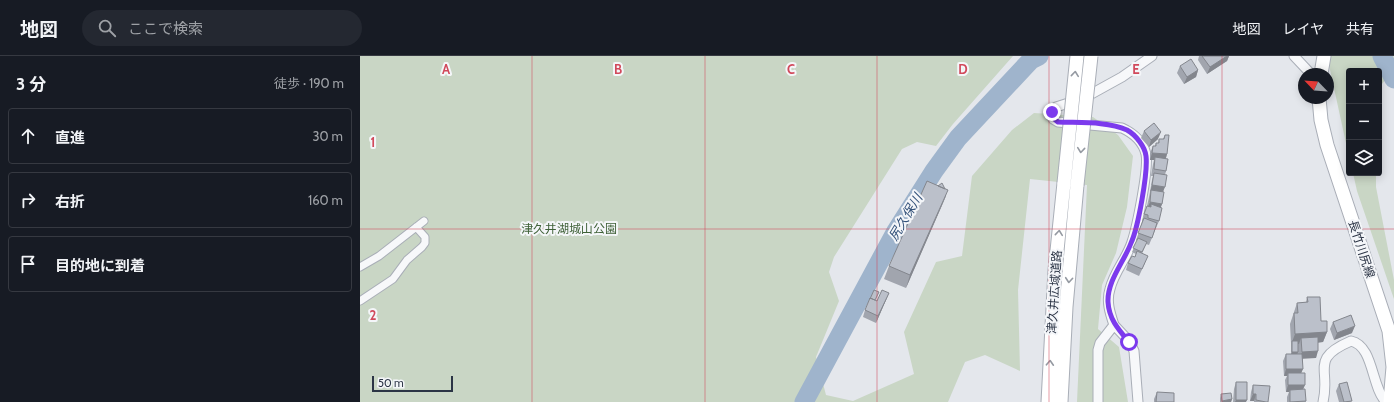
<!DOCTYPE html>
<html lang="ja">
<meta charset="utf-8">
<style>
:root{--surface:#171b24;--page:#242831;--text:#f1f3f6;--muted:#9ea1a6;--line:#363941}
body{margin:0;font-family:Cabin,"Noto Sans JP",sans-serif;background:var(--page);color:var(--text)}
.controls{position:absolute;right:12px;top:12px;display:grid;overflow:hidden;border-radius:4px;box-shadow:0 2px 10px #0003}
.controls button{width:36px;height:36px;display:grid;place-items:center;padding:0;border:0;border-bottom:1px solid var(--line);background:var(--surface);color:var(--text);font:20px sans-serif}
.compass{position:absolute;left:938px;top:12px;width:36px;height:36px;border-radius:50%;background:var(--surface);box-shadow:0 2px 10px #0003;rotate:295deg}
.scale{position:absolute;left:12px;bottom:10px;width:81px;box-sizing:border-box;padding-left:4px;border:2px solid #2b3445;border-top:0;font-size:11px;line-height:14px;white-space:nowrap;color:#2b3445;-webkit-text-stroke:3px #f4f6f9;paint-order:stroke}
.stop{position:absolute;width:12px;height:12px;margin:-9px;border:3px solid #7c3aed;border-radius:50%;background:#fff}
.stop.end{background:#7c3aed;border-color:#fff;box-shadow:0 1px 4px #0008}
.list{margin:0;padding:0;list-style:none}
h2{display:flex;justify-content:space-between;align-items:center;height:52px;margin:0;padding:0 16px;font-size:17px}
h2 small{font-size:13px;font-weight:400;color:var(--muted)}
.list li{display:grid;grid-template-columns:26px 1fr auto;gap:12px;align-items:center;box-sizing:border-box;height:56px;margin:0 8px 8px;padding:0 8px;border:1px solid var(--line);border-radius:4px}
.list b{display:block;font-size:15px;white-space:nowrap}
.list em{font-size:13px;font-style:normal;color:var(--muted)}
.icon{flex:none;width:22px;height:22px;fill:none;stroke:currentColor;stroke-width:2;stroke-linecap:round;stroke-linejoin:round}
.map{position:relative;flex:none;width:1034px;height:346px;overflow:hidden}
header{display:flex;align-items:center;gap:24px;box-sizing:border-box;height:56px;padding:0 20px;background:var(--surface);border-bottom:1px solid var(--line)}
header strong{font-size:19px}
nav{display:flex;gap:22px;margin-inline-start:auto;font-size:14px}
.search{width:280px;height:36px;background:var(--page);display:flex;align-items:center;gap:10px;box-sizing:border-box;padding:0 14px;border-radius:22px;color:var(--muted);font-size:15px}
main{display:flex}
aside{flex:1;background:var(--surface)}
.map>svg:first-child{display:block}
</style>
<header>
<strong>地図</strong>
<div class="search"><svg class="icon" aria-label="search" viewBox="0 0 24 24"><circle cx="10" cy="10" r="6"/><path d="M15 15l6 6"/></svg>ここで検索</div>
<nav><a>地図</a><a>レイヤ</a><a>共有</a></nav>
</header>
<main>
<aside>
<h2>3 分<small>徒歩 · 190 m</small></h2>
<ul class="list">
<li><svg class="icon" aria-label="ahead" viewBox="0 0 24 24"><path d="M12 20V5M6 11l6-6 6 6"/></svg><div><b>直進</b></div><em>30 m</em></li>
<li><svg class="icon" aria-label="right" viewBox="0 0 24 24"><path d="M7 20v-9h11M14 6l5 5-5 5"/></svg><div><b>右折</b></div><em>160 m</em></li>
<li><svg class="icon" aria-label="arrive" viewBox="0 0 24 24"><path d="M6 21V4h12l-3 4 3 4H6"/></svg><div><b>目的地に到着</b></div></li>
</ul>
</aside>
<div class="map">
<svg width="1034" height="346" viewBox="0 0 1034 346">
<rect width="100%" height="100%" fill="#e4e7ec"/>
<path fill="#c9d6c5" d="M0 0H653L593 68 576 90 557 86 542 93 474 201 469 216 479 245 456 301 466 339 493 345 554 318 544 276 576 206 602 200 612 120 652 74 674 57 733 61 758 79 773 100 767 151 756 197 742 229 738 273 759 291 768 346H717L727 129 670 123 658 234 660 315 625 299 605 306 588 346H0Z
M967 0H1034V12L1019 32V15H989V101Z
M993 117H1016V131L1034 224V243L997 135Z"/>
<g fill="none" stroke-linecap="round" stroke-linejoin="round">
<path stroke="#9fb4cc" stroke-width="19" d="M1022 0 1034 23
M444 346 536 175 574 115 598 82 671 4 679 0"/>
<defs>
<path id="pedestrian" d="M0 211 19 200 64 165
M0 245 33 223 47 204 62 191 65 187V181L56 171"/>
<path id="minor" d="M934 0 951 18
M754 269C750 257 746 245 750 233 754 216 767 202 772 186 777 171 789 112 786 98 783 86 773 77 762 72L698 66 693 63 691 58 696 51 724 42 762 21 792 0
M738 346V294L740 287 754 269 769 285 774 295 778 346
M963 346C971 313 949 303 991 285 1014 290 1011 331 1026 346"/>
<path id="secondary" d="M961 18 964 0
M959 42 961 64 967 89 1029 275 1033 311 1030 346
M688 346 695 214 704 127
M701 346 706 251 717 129"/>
</defs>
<use href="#pedestrian" stroke="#a9aeb7" stroke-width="9"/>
<use href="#minor" stroke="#a9aeb7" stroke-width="11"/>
<use href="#secondary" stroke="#a9aeb7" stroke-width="15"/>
<use href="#pedestrian" stroke="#f7f8fa" stroke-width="7"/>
<use href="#minor" stroke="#f7f8fa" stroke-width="9"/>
<use href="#secondary" stroke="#fff" stroke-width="13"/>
<defs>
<path id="secondary-bridge" d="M704 127 717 0
M717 129 731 0"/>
</defs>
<use href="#secondary-bridge" stroke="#a9aeb7" stroke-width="15" stroke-linecap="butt"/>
<use href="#secondary-bridge" stroke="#fff" stroke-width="13"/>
</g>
<path fill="#a1a5ae" d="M839 0H869L867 5 847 18 838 4Z
M820 10 838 14 836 21 824 28 817 17Z
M784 75 798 83 789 91 781 82Z
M805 79 807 98 806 102V115L805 119 802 148 801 151 799 165 796 172 789 189 786 188 782 198 785 207 779 220 766 214 768 207 775 201 776 198 772 196 777 185 776 184 783 165H782L787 150 789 141 790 136 792 124 793 120H791L793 108 794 104H790V97L793 90H795L796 87H798L799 83H803Z
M585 133 586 140 546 232 524 223 529 210Z
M529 237 526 244 516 267 503 261 505 254 516 244 517 245Z
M947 241 967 276 963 286 958 287 956 302H943L941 317 943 333 946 346H927V341L929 336H926L925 324 927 320H924L923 305 926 298H931V287L930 268 937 247 946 246Z
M973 266 992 277 974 284 970 273Z
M876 326 886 346H873L874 333Z
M979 328 991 346H979L976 335Z
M893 329 908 346H894V345H890L891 336Z
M797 336 814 346H794V343Z
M861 338 872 343 871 346H860V342Z"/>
<path fill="#83868d" d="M867 0H869L867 5 847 18 850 11Z
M838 14 836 21 824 28 827 21Z
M801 76 798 83 789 91 791 84Z
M792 97 807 98 805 105 795 101 794 104H790Z
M792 129 805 131 802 138 791 134 790 136Z
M587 137 583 147 546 232 550 219Z
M790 146 802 148 799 155 787 153Z
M529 237 526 244 516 267 518 260Z
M995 270 992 277 974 284 977 277Z
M967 276 963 286 941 287V282L939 288H932V286L935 278Z
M958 295 956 302 939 303 942 296Z
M932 296H938L937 299H931Z
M926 313H943L940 320 928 317 927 320H924Z
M928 329H945L942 336 930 334 929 336H926Z
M893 338H896L894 345H890Z
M872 343 871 346H862V345Z
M876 344H887L886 346H875Z"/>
<path fill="#bbc0ca" stroke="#83868d" d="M842 0H867L850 11Z
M831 3 838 14 827 21 820 10Z
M794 67 801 76 791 84 784 75Z
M805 79H809L807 98 792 97 793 90H796V87H799V83H804Z
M795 101 808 103 806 115 794 113Z
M794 117 807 119 805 131 792 129Z
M567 125 588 134 550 219 529 210Z
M582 127 585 133 578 130Z
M791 134 804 136 802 148 790 146Z
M791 148 802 152 799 165 788 162V159L784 158 787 150 791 151Z
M784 162 797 167 792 182 778 177Z
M778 182 787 186 782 196 773 192Z
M777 195 788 200 782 213 768 207 772 200 775 201Z
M514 234 519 236 515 244 510 242V243Z
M522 234 529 237 518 260 505 254 510 242 517 245Z
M947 241H960L961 265H967V276L935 278 934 257H938L937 247 948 246Z
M991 259 995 270 977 277 973 266Z
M958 281V295L942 296 941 282Z
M932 285H938V296H932Z
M926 298H942L943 313H926Z
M928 317H945V329H928Z
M876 326H887V344H876Z
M987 326 992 345 984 346 979 328Z
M893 329 910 330 908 346H906L896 344V338H893Z
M945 333 946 345 930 346V334Z
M797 336 814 337V346H796Z
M871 337 872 343 862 345 861 338Z"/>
<defs><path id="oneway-chevron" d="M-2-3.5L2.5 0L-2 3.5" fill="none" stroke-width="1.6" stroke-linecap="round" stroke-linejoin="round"/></defs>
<g stroke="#959aa2">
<use href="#oneway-chevron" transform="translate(715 18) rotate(-84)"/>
<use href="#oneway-chevron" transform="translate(721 94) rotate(96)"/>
<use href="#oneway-chevron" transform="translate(699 177) rotate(-84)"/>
<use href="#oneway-chevron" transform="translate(709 224) rotate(95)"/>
<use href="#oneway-chevron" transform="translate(690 307) rotate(-87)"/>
</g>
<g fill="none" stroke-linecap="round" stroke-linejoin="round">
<path stroke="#7c3aed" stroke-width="5" d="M692 56V61L698 66C719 67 747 65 767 74 776 79 785 91 786 100 788 117 778 172 771 187 764 206 747 225 748 246 749 263 758 273 769 286"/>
</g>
<path fill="none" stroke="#d1495b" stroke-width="1" stroke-opacity="0.55" d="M172 0V346M345 0V346M517 0V346M689 0V346M862 0V346M0 173H1034"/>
<g text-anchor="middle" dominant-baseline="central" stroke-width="4" stroke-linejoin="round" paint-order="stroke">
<g font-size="12" fill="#3f6138" stroke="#f4f6f9">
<text x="209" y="172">津久井湖城山公園</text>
</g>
<g font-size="12" fill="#2b3445" stroke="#f4f6f9">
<text transform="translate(1002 193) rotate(72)">長竹川尻線</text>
<text transform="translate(694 236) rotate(-86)">津久井広域道路</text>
</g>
<g font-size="13" font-style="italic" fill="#34527a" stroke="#f4f6f9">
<text transform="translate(545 161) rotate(-59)">尻久保川</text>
</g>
</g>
<g font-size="13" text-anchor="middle" font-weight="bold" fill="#d1495b" stroke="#f4f6f9" stroke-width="4" stroke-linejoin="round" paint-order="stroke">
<text x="86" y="18">A</text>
<text x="258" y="18">B</text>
<text x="431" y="18">C</text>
<text x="603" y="18">D</text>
<text x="776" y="18">E</text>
<text x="13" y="91">1</text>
<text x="13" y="264">2</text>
</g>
</svg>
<div class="controls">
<button>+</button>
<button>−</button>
<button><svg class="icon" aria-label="layers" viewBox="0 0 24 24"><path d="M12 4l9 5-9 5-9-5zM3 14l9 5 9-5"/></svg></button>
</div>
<svg class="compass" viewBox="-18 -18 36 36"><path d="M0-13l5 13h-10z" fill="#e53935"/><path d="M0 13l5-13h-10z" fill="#9ea1a6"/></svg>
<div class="scale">50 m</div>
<div class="stop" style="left:769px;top:286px"></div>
<div class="stop end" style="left:692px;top:56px"></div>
</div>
</main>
